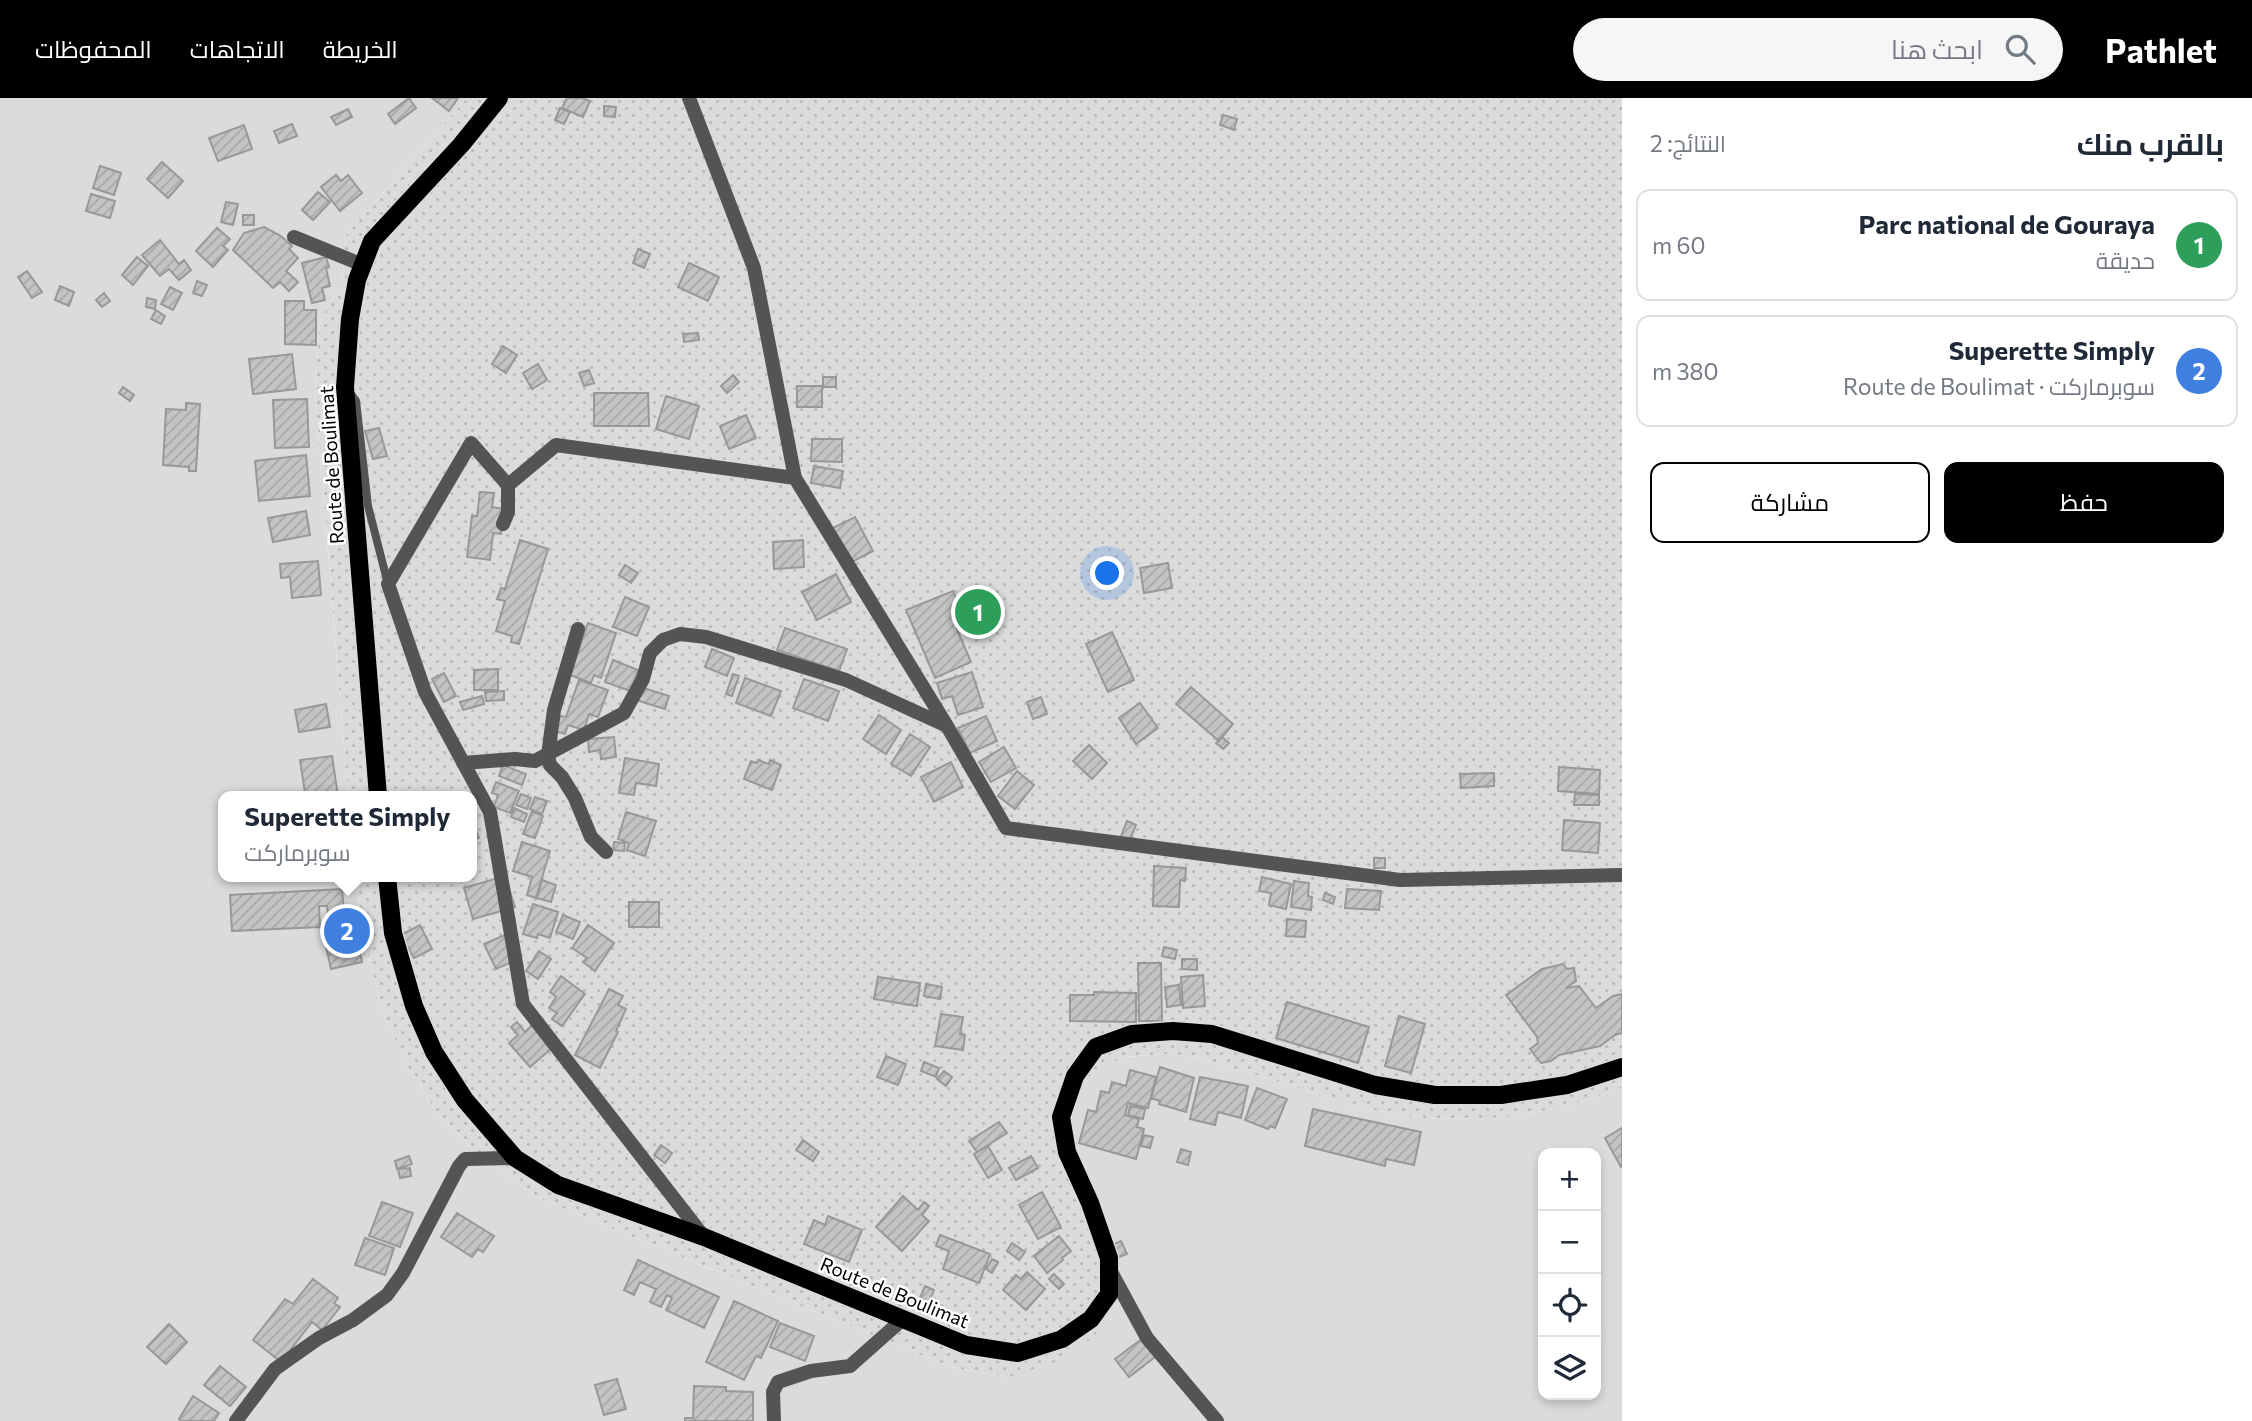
<!DOCTYPE html>
<html lang="ar">
<meta charset="utf-8">
<style>
:root{--surface:#fff;--page:#f6f6f7;--text:#1f2937;--muted:#747a83;--line:#e0e1e3;--accent:#000}
body{margin:0;font-family:Commissioner,Cairo,sans-serif;background:var(--page);color:var(--text);direction:rtl}
.controls{position:absolute;right:21px;bottom:21px;display:grid;overflow:hidden;border-radius:14px;box-shadow:0 4px 10px #0003}
.controls button{width:63px;height:63px;display:grid;place-items:center;padding:0;border:0;border-bottom:2px solid var(--line);background:var(--surface);color:var(--text);font:35px sans-serif}
.you{position:absolute;left:1108px;top:476px;width:24px;height:24px;margin:-18px;border:5px solid #fff;border-radius:50%;background:#1a73e8;box-shadow:0 0 0 10px #1a73e833}
.badge{display:grid;place-items:center;width:46px;height:46px;border-radius:50%;background:var(--accent);color:#fff;font-size:23px;font-weight:700}
.pin{position:absolute;translate:-50% -50%;border:4px solid #fff;box-shadow:0 2px 7px #0006}
.popup{position:absolute;left:218px;top:693px;width:259px;height:91px;box-sizing:border-box;display:grid;place-content:center;border-radius:14px;background:var(--surface);filter:drop-shadow(0 2px 5px #0005);font-size:23px;white-space:nowrap;color:var(--muted)}
.popup b{font-size:26px;color:var(--text)}
.popup::after{content:'';position:absolute;left:50%;top:100%;margin-left:-14px;border:14px solid transparent;border-top-color:var(--surface)}
.list{margin:0;padding:0;list-style:none}
h2{display:flex;justify-content:space-between;align-items:center;height:91px;margin:0;padding:0 28px;font-size:30px}
h2 small{font-size:23px;font-weight:400;color:var(--muted)}
.list li{display:grid;grid-template-columns:46px 1fr auto;gap:21px;align-items:center;box-sizing:border-box;height:112px;margin:0 14px 14px;padding:0 14px;border:2px solid var(--line);border-radius:14px}
.list b{display:block;font-size:26px;white-space:nowrap}
.list p{margin:0;font-size:23px;white-space:nowrap;color:var(--muted)}
.list em{font-size:23px;font-style:normal;color:var(--muted)}
.actions{display:flex;gap:14px;padding:21px 28px}
.actions a{flex:1;padding:16px 0;border:2px solid var(--accent);border-radius:14px;text-align:center;font-size:24px;color:var(--accent)}
.actions .main{background:var(--accent);color:#fff}
.icon{flex:none;width:38px;height:38px;fill:none;stroke:currentColor;stroke-width:2;stroke-linecap:round;stroke-linejoin:round}
.map{position:relative;flex:none;width:1622px;height:1323px;overflow:hidden;direction:ltr}
header{display:flex;align-items:center;gap:42px;box-sizing:border-box;height:98px;padding:0 35px;background:var(--accent);color:#fff}
header strong{font-size:33px}
nav{display:flex;gap:38px;margin-inline-start:auto;font-size:24px}
.search{width:490px;height:63px;background:var(--page);display:flex;align-items:center;gap:18px;box-sizing:border-box;padding:0 24px;border-radius:38px;color:var(--muted);font-size:26px}
main{display:flex}
aside{flex:1;background:var(--surface)}
.map>svg:first-child{display:block}
</style>
<header>
<strong>Pathlet</strong>
<div class="search"><svg class="icon" aria-label="search" viewBox="0 0 24 24"><circle cx="10" cy="10" r="6"/><path d="M15 15l6 6"/></svg>ابحث هنا</div>
<nav><a>الخريطة</a><a>الاتجاهات</a><a>المحفوظات</a></nav>
</header>
<main>
<aside>
<h2>بالقرب منك<small>النتائج: 2</small></h2>
<ul class="list">
<li><span class="badge" style="background:#2e9e5b">1</span><div><b>Parc national de Gouraya</b><p>حديقة</p></div><em>60 m</em></li>
<li><span class="badge" style="background:#3f7fe0">2</span><div><b>Superette Simply</b><p>سوبرماركت · Route de Boulimat</p></div><em>380 m</em></li>
</ul>
<div class="actions"><a class="main">حفظ</a><a>مشاركة</a></div>
</aside>
<div class="map">
<svg width="1622" height="1323" viewBox="0 0 1622 1323">
<defs>
<pattern id="park-dots" width="8" height="8" patternUnits="userSpaceOnUse" patternTransform="scale(1.75)"><rect width="8" height="8" fill="#dbdbdb"/><path d="M2 2h.1M6 6h.1" fill="none" stroke="#bababa" stroke-width="1.8" stroke-linecap="round"/></pattern>
<pattern id="building-hatch" width="6" height="6" patternUnits="userSpaceOnUse" patternTransform="scale(1.75)"><rect width="6" height="6" fill="#c4c4c4"/><path d="M-1 1l2-2M0 6l6-6M5 7l2-2" fill="none" stroke="#a7a7a7"/></pattern>
</defs>
<rect width="100%" height="100%" fill="#fff"/>
<path fill="#dbdbdb" fill-rule="evenodd" d="M0 0H467L346 137 342 183 320 223 315 293 348 698H223V779H357L364 843 385 919 407 967 439 1018 483 1060 536 1099 950 1269 1009 1279 1075 1053 1070 1025 1081 991 1097 970 1126 959 1162 956 1198 959 1361 1010 1423 1020 1492 1021 1561 1010 1622 990V1323H0ZM1543 1055H1596V1297H1543Z"/>
<path fill="url(#park-dots)" d="M467 0H1622V990L1561 1010 1492 1021 1423 1020 1361 1010 1198 959 1162 956 1126 959 1098 970 1081 991 1070 1025 1075 1053 1118 1161 1117 1206 1094 1239 1060 1263 1009 1279 950 1269 536 1099 483 1060 439 1018 407 967 385 919 364 843 357 779H471V698H348L315 293 320 223 342 183 346 137Z"/>
<path fill="url(#building-hatch)" stroke="#989898" stroke-width="2" d="M409 0 416 10 395 26 388 16Z
M432 0H458L449 13Z
M567 0H582L590 3 583 19 562 10Z
M604 8 616 9 615 19 604 18Z
M560 10 570 14 564 26 555 22Z
M348 11 352 19 336 27 331 19Z
M1223 17 1237 21 1234 32 1220 27Z
M292 26 297 38 279 45 274 33Z
M244 27 252 51 218 63 209 40Z
M162 64 183 83 168 100 147 81Z
M100 68 121 75 114 97 93 90Z
M336 77 341 83 348 77 362 95 340 113 321 89Z
M318 94 330 104 313 122 302 112Z
M91 96 115 103 110 120 86 113Z
M226 104 238 106 233 127 221 124Z
M243 117H254V127H243Z
M264 129 281 138 292 148 289 151 298 160 286 173 298 184 289 193 280 184 273 190 233 152 244 135Z
M217 130 230 141 223 148 228 152 213 169 196 153Z
M160 142 179 166 184 162 191 172 179 182 169 171 160 178 142 157Z
M638 151 650 156 644 170 633 165Z
M137 159 148 168 133 187 122 177Z
M326 159 329 169 326 170 330 188 322 190 325 202 312 205 302 165Z
M689 165 719 179 708 203 678 189Z
M27 173 42 194 32 200 18 179Z
M197 183 207 187 202 198 193 195Z
M60 188 74 194 69 208 55 202Z
M170 189 182 195 173 212 161 206Z
M104 195 110 203 102 209 96 202Z
M147 200 156 202 155 211 146 209Z
M285 203H304V212H316V247L285 246Z
M156 212 165 218 161 226 151 221Z
M698 235 699 242 684 244 683 236Z
M503 248 517 257 506 275 492 266Z
M292 256 296 291 253 296 249 261Z
M538 266 547 282 532 291 523 275Z
M589 272 594 285 584 288 579 275Z
M733 277 739 284 727 295 721 288Z
M823 279H836V289H823Z
M797 288H822V309H797Z
M123 289 134 297 130 303 119 295Z
M594 295H648L649 328H594Z
M666 298 699 308 689 341 656 331Z
M307 301 309 349 275 350 273 302Z
M186 305 200 306 196 373H189V369L163 367 166 311 186 312Z
M746 317 756 340 729 351 720 328Z
M379 330 387 358 373 361 365 333Z
M812 341H842V364L811 363Z
M306 357 310 398 259 403 255 363Z
M814 368 843 373 840 390 811 385Z
M480 394 494 395 492 409 504 411 501 436 493 435 490 462 467 459 472 418H477Z
M306 413 310 437 273 444 268 420Z
M855 419 873 453 850 465 833 430Z
M520 442 548 451 519 546 511 544 512 538 496 533 505 503 497 501 501 490 505 491Z
M803 442 804 469 774 471 773 444Z
M318 463 321 497 292 500 290 479 281 480 280 466Z
M1168 465 1172 490 1144 495 1140 470Z
M625 467 638 475 631 485 619 477Z
M836 476 851 504 817 522 802 494Z
M953 493 966 525 956 529 971 564 935 580 906 512Z
M625 499 649 509 637 538 613 529Z
M588 525 616 535 601 580 594 577 591 585 570 577Z
M785 530 847 551 839 573 777 552Z
M1112 534 1134 582 1108 594 1086 546Z
M712 551 734 560 727 578 705 569Z
M613 562 638 572 630 593 605 584Z
M498 571V592H474V572Z
M972 574 983 609 958 617 952 598 942 601 937 585Z
M444 575 456 598 444 604 432 581Z
M733 576 739 578 732 598 726 596Z
M745 580 781 593 771 618 736 605Z
M804 581 839 593 828 623 793 610Z
M579 582 608 592 598 619 589 616 584 632 568 627 565 636 555 633 560 618 566 619Z
M640 589 669 598 665 611 636 602Z
M1191 589 1233 626 1219 643 1176 606Z
M504 593V602L486 603 485 594Z
M482 598 484 606 463 612 460 604Z
M1041 599 1047 616 1033 621 1027 604Z
M1140 605 1158 630 1136 646 1119 620Z
M326 606 330 629 299 634 295 612Z
M879 617 901 632 886 656 863 641Z
M986 618 997 643 970 655 958 630Z
M910 636 930 649 911 678 891 666Z
M614 639 616 659 601 661 600 652 589 654 588 641Z
M1222 639 1229 645 1223 651 1216 645Z
M1089 647 1107 665 1092 681 1073 663Z
M1004 649 1016 670 991 684 979 664Z
M332 658 338 698H308L307 694 305 695 300 662Z
M625 660 659 666 656 688 636 685 634 697 619 695Z
M758 662 769 666 770 662 781 667 772 692 744 681 751 663 757 665Z
M951 664 963 689 934 704 921 679Z
M503 667 526 676 522 687 499 678Z
M1559 669 1600 672 1599 696 1558 693Z
M1017 673 1034 687 1015 711 998 698Z
M1494 675V688L1461 690 1460 676Z
M496 684 519 693 510 715 494 709 498 697 492 695Z
M521 696 531 700 527 711 516 707Z
M1575 696 1599 697V707H1574Z
M535 699 547 703 542 716 530 711Z
M514 710 527 716 524 724 511 719Z
M532 713 543 718 535 740 523 736Z
M626 714 656 723 645 758 627 752 629 745 618 741Z
M471 720 479 740 471 743Z
M1564 722 1600 725 1598 755 1562 752Z
M1127 723 1136 727 1131 739 1135 741 1118 746Z
M522 744 550 753 536 800 527 797 532 779 513 773Z
M614 744 625 745 624 753 613 752Z
M1374 760H1385V770H1374Z
M1154 768 1186 770 1185 783 1180 782 1179 809 1153 808Z
M505 778 515 809 473 821 464 790Z
M1262 779 1291 786 1286 811 1269 807 1271 795 1259 793Z
M542 782 556 787 551 804 537 800Z
M1294 783 1309 785 1308 798 1312 799 1311 812 1291 809Z
M342 791 344 814 328 815 327 808H319L320 829 232 833 230 797Z
M1347 791 1381 793 1379 812 1345 810Z
M1325 795 1335 799 1333 806 1323 802Z
M629 804H659V829H629Z
M533 806 558 814 550 840 538 836 537 840 523 836Z
M563 817 580 824 573 841 556 834Z
M352 819 362 864 331 871 321 826Z
M1287 821 1306 823 1305 839 1286 838Z
M420 827 432 851 414 860 401 837Z
M588 827 614 845 595 873 583 864 587 860 572 850Z
M507 836 518 861 496 871 484 846Z
M1164 849 1177 852 1175 861 1162 858Z
M539 853 551 861 538 881 526 873Z
M1182 861H1197V872L1182 871Z
M1138 865H1161L1162 923H1139Z
M1563 866 1567 871 1574 870 1576 883 1566 890 1579 888 1596 910 1613 898 1622 896V935L1615 937 1600 948 1559 957 1551 963 1541 965 1530 951 1538 945 1537 939 1506 897 1542 871Z
M1203 877 1205 908 1183 910 1181 879Z
M561 878 585 896 562 928 552 921 557 915 549 910 556 899 550 894Z
M878 879 920 885 917 908 874 901Z
M926 886 942 889 940 901 924 898Z
M1179 887 1181 907 1167 909 1165 889Z
M609 891 623 898 618 907 626 911 616 933 618 934 600 970 575 957Z
M1094 894 1136 895V924L1070 923V897H1094Z
M1287 904 1369 929 1358 965 1276 940Z
M941 916 963 919 960 936 965 937 963 952 935 948Z
M1399 918 1425 926 1411 975 1385 968Z
M517 924 525 934 532 927 552 950 530 969 509 945 518 937 511 929Z
M886 958 906 966 898 987 877 979Z
M924 964 939 970 936 979 921 973Z
M1160 969 1194 980 1186 1014 1159 1006 1160 1003 1151 1000Z
M1130 972 1156 979 1148 1010 1128 1005 1125 1017 1139 1021 1137 1029 1144 1031 1136 1061 1079 1045 1088 1012 1096 1014 1101 993 1109 995 1112 984 1126 988Z
M944 973 952 979 946 988 937 981Z
M1200 979 1248 988 1241 1020 1218 1014 1215 1027 1190 1021Z
M1257 990 1287 1001 1275 1030 1270 1028 1268 1031 1245 1022Z
M1130 1008 1145 1011 1143 1021 1128 1017Z
M1313 1011 1421 1034 1414 1067 1386 1061 1385 1068 1305 1048Z
M999 1024 1007 1035 977 1054 969 1043Z
M1622 1030V1069H1621L1605 1040Z
M1144 1037 1153 1039 1150 1050 1141 1048Z
M803 1042 819 1054 813 1063 796 1052Z
M661 1047 672 1055 665 1065 654 1057Z
M988 1048 1002 1072 988 1080 974 1056Z
M1181 1051 1191 1054 1188 1067 1177 1064Z
M409 1058 412 1066 397 1071 395 1063Z
M1031 1058 1038 1070 1016 1082 1009 1070Z
M410 1070 411 1078 400 1080 398 1071Z
M1042 1094 1061 1129 1038 1141 1019 1107Z
M903 1098 918 1112 924 1104 929 1108 922 1117 929 1123 902 1153 876 1129Z
M382 1104 413 1115 400 1149 369 1138Z
M457 1115 494 1138 483 1154 478 1151 472 1159 441 1139Z
M828 1118 862 1132 849 1164 804 1146 814 1122 825 1127Z
M940 1137 990 1156 979 1185 943 1171 949 1153 936 1148Z
M1059 1138 1071 1153 1062 1160 1063 1162 1047 1175 1034 1158Z
M365 1140 394 1150 385 1177 355 1167Z
M1121 1143 1127 1156 1117 1160 1112 1147Z
M1012 1145 1025 1154 1019 1162 1007 1153Z
M992 1161 998 1164 992 1175 986 1171Z
M638 1162 719 1199 704 1230 666 1212 672 1200 667 1197 661 1209 650 1204 656 1191 640 1184 634 1197 624 1192Z
M1027 1174 1045 1191 1026 1212 1003 1192 1016 1177 1021 1181Z
M1054 1176 1064 1186 1059 1191 1049 1181Z
M313 1181 338 1200 334 1205 340 1209 322 1232 312 1224 281 1264 253 1242 285 1201 293 1206Z
M925 1188 934 1192 929 1204 920 1200Z
M734 1203 778 1223 761 1260 756 1258 744 1282 706 1264Z
M780 1225 814 1238 805 1263 770 1249Z
M169 1226 187 1244 166 1266 147 1249Z
M1142 1241 1155 1259 1129 1279 1115 1261Z
M220 1268 246 1289 230 1308 204 1287Z
M617 1281 626 1311 604 1317 595 1287Z
M694 1288 726 1289V1293L753 1294V1323H685V1320H693Z
M193 1298 219 1315 214 1323H182L179 1321Z"/>
<g fill="none" stroke-linecap="round" stroke-linejoin="round">
<defs>
<path id="primary" d="M378 698 345 289 350 221 357 182 372 143 461 47 499 0
M387 779 393 835 414 908 434 954 465 1002 515 1060 558 1087 704 1139 966 1247 1018 1255 1062 1241 1091 1221 1109 1196V1160L1090 1105 1067 1054 1061 1019 1075 978 1096 949 1132 936 1173 933 1212 936 1375 987 1435 997H1501L1567 987 1622 969"/>
</defs>
<use href="#primary" stroke="#dbdbdb" stroke-width="21"/>
<path stroke="#545454" stroke-width="8" d="M350 295 356 303 368 408 388 486"/>
<path stroke="#545454" stroke-width="14" d="M689 0 754 170 795 380
M294 139 363 167
M503 426 508 414V387
M578 531 554 612 548 657 550 667 562 679 575 700 591 739 606 754
M463 665 515 661 535 663 624 615 643 581 650 555 663 542 680 536 706 539 846 582 947 628
M704 1139 523 906 490 714 425 594 388 486 471 345 508 387 556 347 795 380 947 628 1006 730 1400 782 1622 777
M1109 1170 1147 1240 1217 1323
M236 1323 275 1271 319 1240 353 1222 387 1197 403 1175 459 1068 465 1061 515 1060
M774 1323 773 1294 778 1284 811 1273 850 1268 903 1221"/>
<use href="#primary" stroke="#000" stroke-width="18"/>
</g>
<g text-anchor="middle" dominant-baseline="central" stroke-width="5" stroke-linejoin="round" paint-order="stroke">
<g font-size="19" fill="#000" stroke="#fff">
<text transform="translate(331 367) rotate(-94)">Route de Boulimat</text>
<text transform="translate(895 1194) rotate(22)">Route de Boulimat</text>
</g>
</g>
</svg>
<div class="controls">
<button>+</button>
<button>−</button>
<button><svg class="icon" aria-label="locate" viewBox="0 0 24 24"><circle cx="12" cy="12" r="6"/><path d="M12 2v4M12 18v4M2 12h4M18 12h4"/></svg></button>
<button><svg class="icon" aria-label="layers" viewBox="0 0 24 24"><path d="M12 4l9 5-9 5-9-5zM3 14l9 5 9-5"/></svg></button>
</div>
<div class="you"></div>
<div class="pin badge" style="left:978px;top:514px;background:#2e9e5b">1</div>
<div class="pin badge" style="left:347px;top:833px;background:#3f7fe0">2</div>
<div class="popup"><b>Superette Simply</b>سوبرماركت</div>
</div>
</main>
